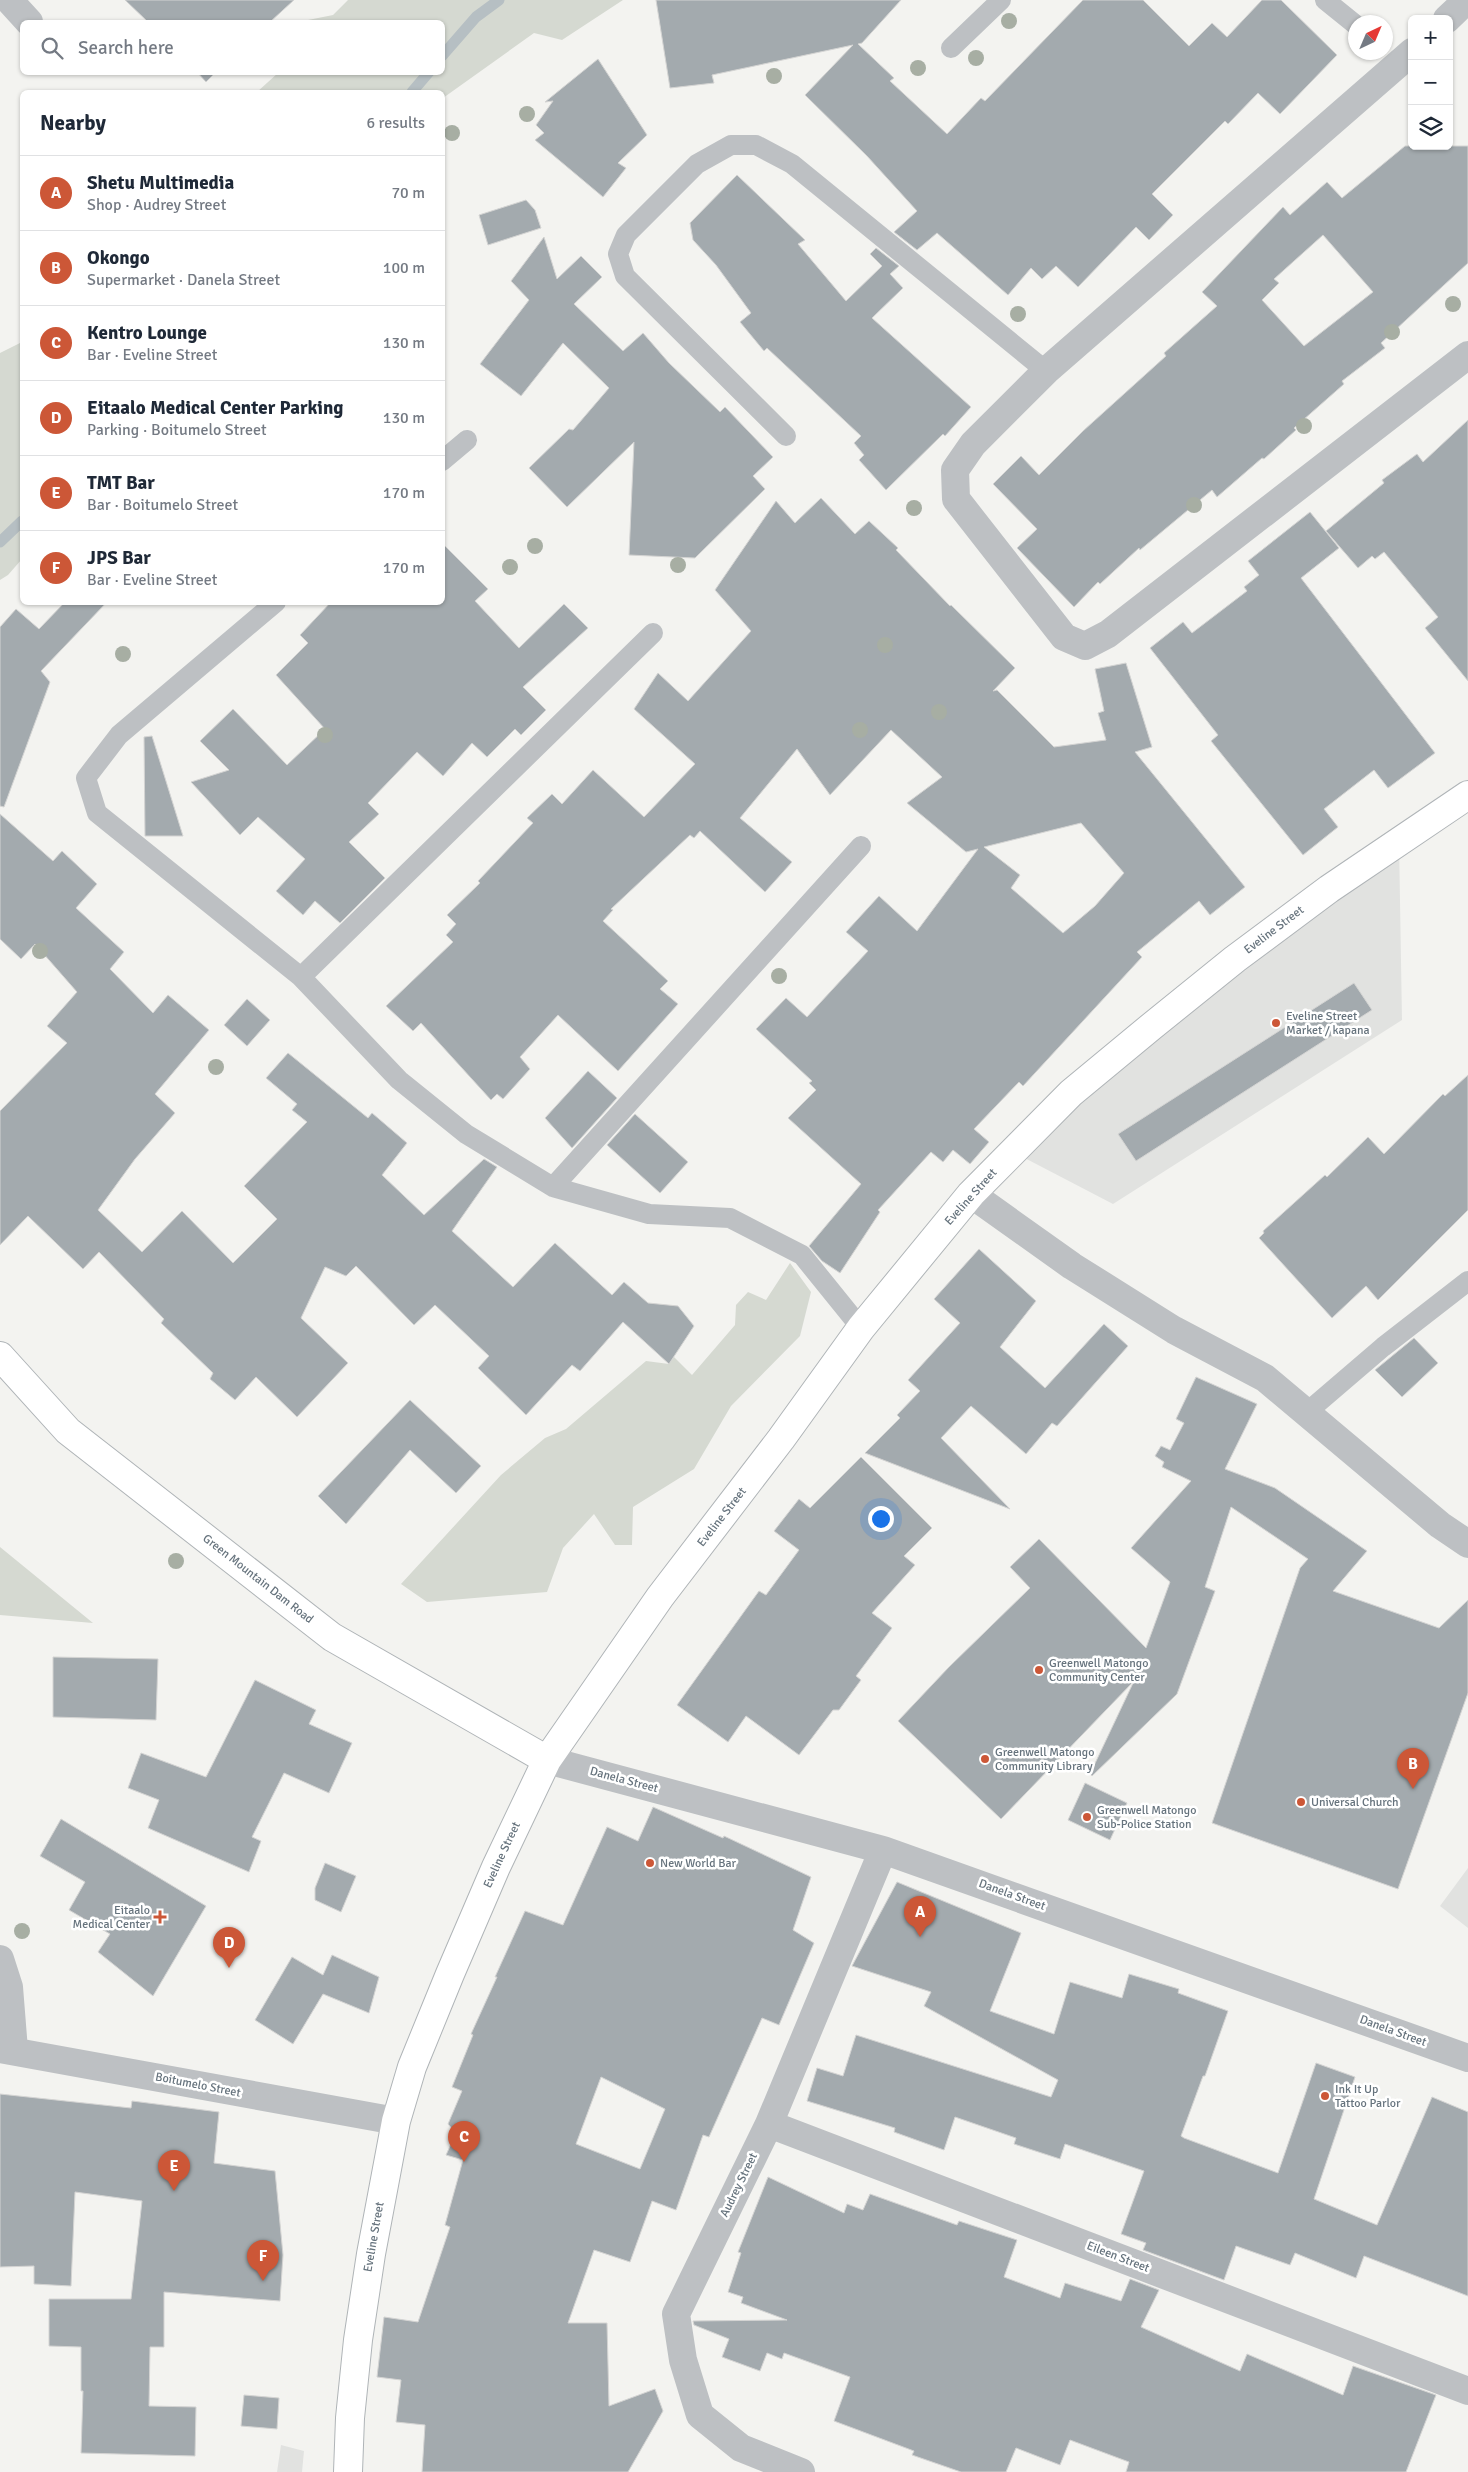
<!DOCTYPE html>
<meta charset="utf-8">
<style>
:root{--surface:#fff;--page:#f2f2f3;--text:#1f2937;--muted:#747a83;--line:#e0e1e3;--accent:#cc5737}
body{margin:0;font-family:Signika,sans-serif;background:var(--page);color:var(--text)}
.controls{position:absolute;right:15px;top:15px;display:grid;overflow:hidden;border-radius:8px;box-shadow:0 1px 4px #0004}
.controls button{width:45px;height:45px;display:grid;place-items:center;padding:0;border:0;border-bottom:1px solid var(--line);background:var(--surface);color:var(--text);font:25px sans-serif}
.compass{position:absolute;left:1348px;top:15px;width:45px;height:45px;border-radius:50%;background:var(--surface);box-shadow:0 1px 4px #0004;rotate:44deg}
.you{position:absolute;left:880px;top:1518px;width:18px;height:18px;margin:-12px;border:4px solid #fff;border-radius:50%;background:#1a73e8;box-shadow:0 0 0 8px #1a73e833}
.badge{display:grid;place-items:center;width:32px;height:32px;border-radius:50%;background:var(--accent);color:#fff;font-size:16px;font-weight:700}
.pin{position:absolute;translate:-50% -41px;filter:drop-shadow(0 1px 2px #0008)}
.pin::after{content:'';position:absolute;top:26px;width:18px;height:15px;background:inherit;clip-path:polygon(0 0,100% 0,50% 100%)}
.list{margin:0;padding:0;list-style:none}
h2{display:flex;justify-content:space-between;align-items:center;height:65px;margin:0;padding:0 20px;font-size:21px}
h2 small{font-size:16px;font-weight:400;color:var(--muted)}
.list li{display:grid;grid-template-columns:32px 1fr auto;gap:15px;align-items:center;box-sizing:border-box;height:75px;padding:0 20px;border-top:1px solid var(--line)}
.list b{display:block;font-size:19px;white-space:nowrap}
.list p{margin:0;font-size:16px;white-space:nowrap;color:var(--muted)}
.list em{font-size:16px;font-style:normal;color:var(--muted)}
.icon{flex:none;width:28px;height:28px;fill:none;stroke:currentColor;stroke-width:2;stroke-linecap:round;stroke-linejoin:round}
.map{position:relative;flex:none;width:1468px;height:2472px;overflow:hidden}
.search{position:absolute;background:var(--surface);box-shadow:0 1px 4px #0004;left:20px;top:20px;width:425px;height:55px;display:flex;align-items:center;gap:12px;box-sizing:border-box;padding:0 18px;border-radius:8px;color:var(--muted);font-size:19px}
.panel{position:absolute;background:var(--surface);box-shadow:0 1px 4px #0004;left:20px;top:90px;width:425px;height:515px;border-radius:8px}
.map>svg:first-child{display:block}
</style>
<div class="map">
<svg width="1468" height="2472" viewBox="0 0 1468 2472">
<rect width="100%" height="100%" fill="#f3f3f0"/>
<path fill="#e1e2e0" d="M1399 841 1402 1020 1113 1204 1013 1152Z
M1468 1868V1928L1440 1906Z
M281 2445 304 2451 302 2472H277Z"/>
<path fill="#d5d9d1" d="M348 0H623L562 40 534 33 443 98 442 92H257L278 73 442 72V22H298L333 15Z
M22 342V559L8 575 0 580V353Z
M790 1263 811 1292 800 1336 731 1406 694 1469 633 1507 632 1545H615L594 1514 563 1548 547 1592 427 1602 401 1584 501 1475 545 1438 566 1429 646 1361 669 1364 674 1357 692 1375 735 1325 736 1305 748 1292 766 1300Z
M0 1547 93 1623 0 1615Z"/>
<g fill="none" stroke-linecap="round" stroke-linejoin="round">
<path stroke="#b6bfc3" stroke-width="11" d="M442 56 476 17 499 0
M412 92 429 72
M0 542 22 521"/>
</g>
<path fill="#a3aaae" stroke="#d4d4d3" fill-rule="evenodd" d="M125 0H294L270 22H148Z
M656 0H901L862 43 858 44 894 78 890 81 947 134 981 98 985 101 1083 0H1143L1189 46 1212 23 1227 37 1262 0H1281L1337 55 1280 114 1258 93 1228 124 1225 121 1152 194 1173 215 1149 240 1136 227 1078 287 1056 266 1042 279 1031 268 1008 295 937 233 917 250 894 232 917 211 867 156 805 95 853 45 712 75 714 83 670 88Z
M598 59 647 135 618 163 626 168 603 197 535 140 544 133 536 125 553 101 545 102Z
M197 72H216L206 82Z
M1405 146H1468V263L1381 343 1385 348 1342 381 1344 384 1294 428 1296 430 1264 459 1262 458 1217 497 1212 490 1140 550 1139 548 1100 584 1098 582 1074 607 1017 548 1037 529 993 484 1021 456 1039 475 1083 431 1166 356 1164 353 1217 306 1202 292 1283 207 1290 215 1327 182 1342 198ZM1323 235 1373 292 1304 346 1262 300 1279 283 1274 279Z
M737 175 805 240 798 244 846 301 882 266 870 254 876 248 899 266 890 274 903 288 872 318 971 407 945 436 943 434 886 490 859 460 864 455 854 443 861 436 767 348 764 351 740 322 751 313 716 265 693 240 690 223Z
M526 200 535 210 541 228 488 245 479 215Z
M544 237 557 279 581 256 602 277 574 304 623 351 643 333 669 363 720 412 725 407 773 457 753 476 765 489 695 558 629 555 634 442 567 507 529 468 569 429 573 430 609 388 563 343 521 396 480 364 529 300 511 281Z
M1468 420V681L1425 628 1438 617 1384 552 1375 559 1372 556 1358 568 1326 531 1384 483 1382 480 1417 454 1423 462Z
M821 498 855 534 869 521 898 548 896 550 950 606 951 605 1015 668 993 691 997 690 1054 747 1106 740 1098 713 1104 711 1095 669 1126 663 1152 747 1135 752 1245 887 1210 915 1199 901 1137 952 1142 957 1023 1086 1019 1082 974 1129 989 1142 970 1164 953 1150 943 1162 931 1152 878 1210 880 1212 840 1273 822 1261 809 1246 861 1184 788 1118 816 1090 809 1083 812 1081 756 1029 786 998 807 1017 868 951 846 932 879 896 917 931 978 849 966 852 907 803 942 777 891 730 830 795 797 749 740 818 792 862 765 892 700 831 694 838 690 835 611 909 613 910 603 921 668 981 660 989 678 1004 618 1071 558 1015 520 1057 530 1069 503 1099 497 1094 491 1100 421 1023 413 1031 386 1006 453 942 446 935 456 924 447 915 480 883 478 881 533 823 527 818 552 794 562 804 593 770 644 817 695 764 634 709 658 673 688 701 751 631 715 590 776 501 795 523ZM1081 823 1124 873 1095 906 1063 933 1011 888 1020 875 984 847Z
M1310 512 1339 548 1301 578 1435 753 1388 788 1374 770 1324 809 1338 827 1303 855 1211 741 1218 735 1150 648 1183 622 1192 633 1247 591 1244 587 1259 575 1248 561Z
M442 543 488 589 475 601 519 648 564 604 588 628 523 687 546 710 521 735 515 729 487 757 472 743 443 776 417 752 368 803 379 814 349 842 385 878 340 923 315 901 303 915 276 891 305 859 258 817 240 835 191 782 229 770 200 741 233 709 287 765 325 729 276 675 308 643 300 635 331 602H442Z
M65 602H107L41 671 50 682 4 807 0 806V627L16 609 39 629Z
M152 736 183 836H145L144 737Z
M0 814 53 861 62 851 97 884 76 908 124 952 110 969 153 1013 168 995 209 1030 155 1094 175 1113 135 1159 98 1210 142 1252 182 1211 233 1263 277 1219 244 1186 307 1122 292 1110 297 1104 266 1078 288 1053 368 1118 372 1113 407 1143 382 1175 424 1215 484 1159 497 1167 452 1231 513 1287 555 1243 612 1295 624 1282 648 1303 678 1306 694 1326 669 1364 623 1322 580 1371 572 1365 526 1415 478 1368 489 1356 435 1305 414 1325 356 1266 346 1276 325 1267 301 1318 348 1363 297 1417 256 1377 235 1400 210 1379 213 1373 161 1323 164 1319 99 1252 83 1269 28 1216 0 1245V1111L67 1043 47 1026 77 992 35 944 21 959 0 939Z
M1354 983 1372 1010 1136 1161 1118 1134Z
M247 999 270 1020 247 1046 224 1025Z
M588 1071 617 1098 572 1148 545 1118Z
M1468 1075V1210L1378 1300 1366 1286 1332 1318 1259 1238 1264 1233 1263 1231 1325 1175 1327 1177 1368 1137 1384 1154 1443 1094 1445 1096Z
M635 1114 688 1162 660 1193 607 1145Z
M979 1249 1036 1301 1000 1347 1045 1388 1104 1324 1128 1346 1057 1426 1052 1423 1026 1454 971 1406 941 1438 1010 1509 865 1453 900 1418 897 1415 920 1391 908 1380 960 1323 934 1299Z
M1414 1338 1438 1363 1402 1397 1375 1370Z
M1196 1377 1257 1404 1225 1469 1275 1488 1367 1551 1333 1591 1439 1628 1468 1600V1693L1398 1889 1212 1823 1300 1568 1308 1559 1231 1507 1205 1587 1215 1591 1177 1694 1092 1776 1090 1774 1134 1681 1001 1819 898 1721 949 1667 1030 1588 1010 1567 1039 1539 1146 1648 1170 1582 1131 1548 1191 1481 1162 1467 1164 1462 1155 1456 1161 1446 1170 1450 1184 1423 1176 1419Z
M410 1400 481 1466 456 1493 410 1450 346 1524 318 1496Z
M861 1457 932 1528 904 1556 915 1565 872 1613 892 1628 856 1676 861 1680 839 1710H833L799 1755 746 1716 728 1742 677 1705 759 1591 766 1595 799 1550 774 1531 799 1499 810 1508Z
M53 1657 158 1659 156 1720 53 1717Z
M255 1680 316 1710 309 1724 352 1743 329 1793 284 1773 252 1837 261 1841 249 1872 148 1828 159 1800 128 1788 141 1753 206 1777Z
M1085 1783 1127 1803 1110 1840 1068 1820Z
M653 1807 723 1838 724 1836 811 1877 793 1930 814 1943 779 2025 762 2018 709 2137 703 2135 676 2210 652 2201 630 2262 594 2250 568 2323H607L609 2406 655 2389 663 2411 628 2472H422L425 2425 396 2422 401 2380 377 2377 384 2317 418 2322 450 2227 445 2225 463 2160 446 2155 456 2133 448 2124 462 2091 452 2087 473 2035 471 2034 497 1977H495L525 1911 563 1925 607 1827 638 1841ZM601 2077 665 2109 640 2169 576 2144Z
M61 1819 206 1906 153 1996 98 1952 110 1934 69 1910 85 1882 40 1856Z
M325 1863 356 1876 341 1912 315 1900V1888Z
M897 1882 1021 1933 990 2011 1054 2034 1070 1982 1122 1998 1129 1974 1179 1989 1178 1993 1228 2011 1205 2076H1203L1181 2136 1184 2138 1278 2173 1316 2063 1355 2077 1314 2199 1377 2225 1432 2097 1468 2112V2296L1364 2256 1356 2278 1295 2253 1290 2265 1236 2246 1224 2280 1143 2250 1146 2243 1121 2234 1144 2171 1065 2144 1060 2159 1014 2144 1016 2138 955 2117 944 2150 894 2132 895 2128 807 2101 817 2068 843 2076 856 2035 1051 2097 1058 2080 924 2006 931 1992 852 1966Z
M332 1955 379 1977 369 2013 323 1994 293 2044 255 2020 292 1957 323 1975Z
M0 2094 131 2108 132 2101 219 2112 214 2163 275 2171 283 2255 280 2301 164 2292V2347H150L149 2406 196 2407 195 2456 81 2453 83 2391H81V2347L49 2346V2299H131L142 2201 75 2192 71 2286 34 2284V2266L0 2267Z
M768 2177 844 2213 847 2204 863 2210 870 2194 957 2225 959 2221 1017 2240 1004 2277 1060 2298 1065 2283 1121 2301 1130 2279 1159 2290 1141 2327 1240 2371 1247 2354 1343 2395 1353 2366 1436 2395 1406 2472H1126L1129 2462 1070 2440 1060 2465 1016 2448 1006 2472H961L912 2455 914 2451 834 2421 850 2377 784 2353 782 2359 767 2353 760 2371 722 2357 729 2339 694 2325 693 2321 787 2320 741 2303 743 2297 728 2292 741 2253 738 2252Z
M244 2395 279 2398 277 2429 241 2426Z"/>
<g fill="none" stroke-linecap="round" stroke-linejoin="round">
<defs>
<path id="secondary" d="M0 1356 68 1431 332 1637 547 1760
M348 2472 350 2418 358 2340 371 2254 396 2121 412 2067 450 1974 496 1867 547 1760 660 1597 781 1439 861 1328 971 1194 1071 1093 1152 1026 1235 959 1329 889 1468 795"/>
</defs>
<use href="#secondary" stroke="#afb4b7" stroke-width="30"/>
<path stroke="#bdc0c3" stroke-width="20" d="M1325 0 1356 25
M951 48 1001 0
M786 436 625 276 618 254 626 235 697 164 731 145H756L792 164 1046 371
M442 461 467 440
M276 602 119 735 86 778 97 813 301 977 399 1080 466 1134 553 1187 649 1214 730 1218 802 1255 861 1328
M301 977 653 633
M553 1187 861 846
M1306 1413 1383 1347 1468 1281"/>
<path stroke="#bdc0c3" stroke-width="28" d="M9 0 29 22
M1447 19 1467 0
M1412 52 1046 371 973 444 955 470 956 499 1064 637 1085 646 1108 634 1468 355
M971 1194 1072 1266 1174 1330 1265 1378 1440 1525 1468 1544
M547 1760 883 1850 1468 2058
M0 1959 9 1987 14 2050
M0 2049 396 2121
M769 2124 1468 2391
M801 2472 741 2448 700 2415 683 2360 676 2314 769 2124 883 1850"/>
<use href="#secondary" stroke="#fff" stroke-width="28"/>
</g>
<g fill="#a7aea3">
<circle cx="1009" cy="21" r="8"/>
<circle cx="976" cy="58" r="8"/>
<circle cx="918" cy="68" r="8"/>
<circle cx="774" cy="76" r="8"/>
<circle cx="527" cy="114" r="8"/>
<circle cx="452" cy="133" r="8"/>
<circle cx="1453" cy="304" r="8"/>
<circle cx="1018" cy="314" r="8"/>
<circle cx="1392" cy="332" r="8"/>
<circle cx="1304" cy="426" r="8"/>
<circle cx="1194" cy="505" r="8"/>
<circle cx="914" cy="508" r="8"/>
<circle cx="535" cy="546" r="8"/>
<circle cx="678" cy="565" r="8"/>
<circle cx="510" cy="567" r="8"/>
<circle cx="885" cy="645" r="8"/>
<circle cx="123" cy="654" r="8"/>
<circle cx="939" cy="712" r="8"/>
<circle cx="860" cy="730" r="8"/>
<circle cx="325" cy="735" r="8"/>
<circle cx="40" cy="951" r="8"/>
<circle cx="779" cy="976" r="8"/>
<circle cx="216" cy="1067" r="8"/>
<circle cx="176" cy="1561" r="8"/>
<circle cx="22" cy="1931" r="8"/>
</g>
<g fill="#cc5737" stroke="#fff" stroke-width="2">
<circle cx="1276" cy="1023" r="5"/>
<circle cx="1039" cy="1670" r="5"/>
<circle cx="985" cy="1759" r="5"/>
<circle cx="1301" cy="1802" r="5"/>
<circle cx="1087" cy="1817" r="5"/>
<circle cx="650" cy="1863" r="5"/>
<path d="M157.5 1909.5h5v5h5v5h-5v5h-5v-5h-5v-5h5z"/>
<circle cx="1325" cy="2096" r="5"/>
</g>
<g text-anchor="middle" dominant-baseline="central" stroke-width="5" stroke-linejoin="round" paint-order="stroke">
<g font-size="12" fill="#66737d" stroke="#fff">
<text transform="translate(1274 930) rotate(-37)">Eveline Street</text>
<text transform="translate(971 1197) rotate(-48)">Eveline Street</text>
<text transform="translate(722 1517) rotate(-52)">Eveline Street</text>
<text transform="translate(258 1579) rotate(38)">Green Mountain Dam Road</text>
<text transform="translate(624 1780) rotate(15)">Danela Street</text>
<text transform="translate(502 1855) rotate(-65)">Eveline Street</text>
<text transform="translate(1012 1895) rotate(20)">Danela Street</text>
<text transform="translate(1393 2031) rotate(20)">Danela Street</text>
<text transform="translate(198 2085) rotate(11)">Boitumelo Street</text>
<text transform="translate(739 2185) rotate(-64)">Audrey Street</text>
<text transform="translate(374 2237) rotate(-80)">Eveline Street</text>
<text transform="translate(1118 2257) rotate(21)">Eileen Street</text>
</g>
<g font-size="12" fill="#66737d" stroke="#fff" text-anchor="start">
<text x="1286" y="1016">Eveline Street<tspan x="1286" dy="14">Market / kapana</tspan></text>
<text x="1049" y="1663">Greenwell Matongo<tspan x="1049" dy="14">Community Center</tspan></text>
<text x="995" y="1752">Greenwell Matongo<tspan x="995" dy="14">Community Library</tspan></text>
<text x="1311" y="1802">Universal Church</text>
<text x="1097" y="1810">Greenwell Matongo<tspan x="1097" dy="14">Sub-Police Station</tspan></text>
<text x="660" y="1863">New World Bar</text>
<text x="150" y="1910" text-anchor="end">Eitaalo<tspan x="150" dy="14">Medical Center</tspan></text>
<text x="1335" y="2089">Ink It Up<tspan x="1335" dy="14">Tattoo Parlor</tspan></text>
</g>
</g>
</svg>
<div class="controls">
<button>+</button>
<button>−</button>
<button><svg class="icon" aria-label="layers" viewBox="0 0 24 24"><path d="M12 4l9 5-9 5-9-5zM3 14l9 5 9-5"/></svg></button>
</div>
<svg class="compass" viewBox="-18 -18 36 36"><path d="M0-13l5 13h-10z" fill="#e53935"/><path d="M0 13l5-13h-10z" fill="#747a83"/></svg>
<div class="you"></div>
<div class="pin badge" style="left:920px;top:1937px">A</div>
<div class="pin badge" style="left:1413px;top:1789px">B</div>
<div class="pin badge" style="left:464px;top:2162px">C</div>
<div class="pin badge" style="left:229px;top:1968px">D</div>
<div class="pin badge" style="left:174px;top:2191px">E</div>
<div class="pin badge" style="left:263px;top:2281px">F</div>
<div class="search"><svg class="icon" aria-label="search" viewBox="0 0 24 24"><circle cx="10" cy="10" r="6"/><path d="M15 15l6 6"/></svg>Search here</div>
<section class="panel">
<h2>Nearby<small>6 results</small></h2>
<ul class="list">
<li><span class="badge">A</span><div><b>Shetu Multimedia</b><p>Shop · Audrey Street</p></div><em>70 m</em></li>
<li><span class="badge">B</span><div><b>Okongo</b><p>Supermarket · Danela Street</p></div><em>100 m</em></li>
<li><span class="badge">C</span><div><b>Kentro Lounge</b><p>Bar · Eveline Street</p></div><em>130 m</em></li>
<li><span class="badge">D</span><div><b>Eitaalo Medical Center Parking</b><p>Parking · Boitumelo Street</p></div><em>130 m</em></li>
<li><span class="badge">E</span><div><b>TMT Bar</b><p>Bar · Boitumelo Street</p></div><em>170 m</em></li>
<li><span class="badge">F</span><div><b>JPS Bar</b><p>Bar · Eveline Street</p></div><em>170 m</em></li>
</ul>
</section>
</div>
